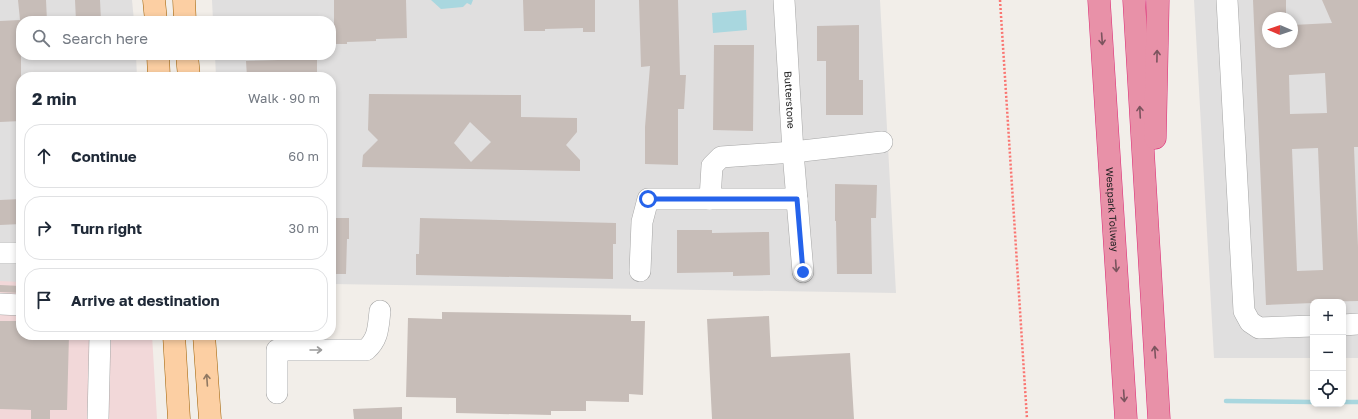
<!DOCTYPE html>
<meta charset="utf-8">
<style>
:root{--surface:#fff;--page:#f2f2f3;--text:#1f2937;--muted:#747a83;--line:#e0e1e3}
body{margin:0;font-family:"Golos Text",sans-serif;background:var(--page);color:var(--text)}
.controls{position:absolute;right:12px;bottom:12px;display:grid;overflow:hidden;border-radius:8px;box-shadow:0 2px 6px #0003}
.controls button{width:36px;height:36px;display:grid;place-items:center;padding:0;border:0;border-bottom:1px solid var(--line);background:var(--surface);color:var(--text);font:20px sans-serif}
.compass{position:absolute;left:1262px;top:12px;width:36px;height:36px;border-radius:50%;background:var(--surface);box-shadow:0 2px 6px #0003;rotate:272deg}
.stop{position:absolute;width:12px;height:12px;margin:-9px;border:3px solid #2563eb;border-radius:50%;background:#fff}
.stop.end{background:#2563eb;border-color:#fff;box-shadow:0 1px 4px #0008}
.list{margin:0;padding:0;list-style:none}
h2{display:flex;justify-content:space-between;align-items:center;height:52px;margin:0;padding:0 16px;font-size:17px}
h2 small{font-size:13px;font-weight:400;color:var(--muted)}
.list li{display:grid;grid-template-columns:26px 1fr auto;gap:12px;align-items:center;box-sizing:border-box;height:64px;margin:0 8px 8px;padding:0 8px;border:1px solid var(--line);border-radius:16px}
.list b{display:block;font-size:15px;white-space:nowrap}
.list em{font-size:13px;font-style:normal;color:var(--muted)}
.icon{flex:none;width:22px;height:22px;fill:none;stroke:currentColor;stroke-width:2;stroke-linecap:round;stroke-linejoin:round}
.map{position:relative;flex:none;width:1358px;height:419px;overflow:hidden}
.search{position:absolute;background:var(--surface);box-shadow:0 2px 6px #0003;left:16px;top:16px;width:320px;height:44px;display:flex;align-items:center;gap:10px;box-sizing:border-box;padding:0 14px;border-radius:16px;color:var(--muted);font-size:15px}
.panel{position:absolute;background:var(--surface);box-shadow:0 2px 6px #0003;left:16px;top:72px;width:320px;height:268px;border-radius:16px}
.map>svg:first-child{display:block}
</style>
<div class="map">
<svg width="1358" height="419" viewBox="0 0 1358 419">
<rect width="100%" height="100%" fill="#f2eee9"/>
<path fill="#e0dfdf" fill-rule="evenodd" d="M0 0H132L134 21H21V55H136L137 77H21V282H0Z
M212 0H880L896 293 331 284V77H216L215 55H331V21H213Z
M1194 0H1358V358H1343V302H1313V358H1214ZM1268 18H1292V42H1268Z"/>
<path fill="#f2d8d9" d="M0 281 21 282V335H152L157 419H0Z"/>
<path fill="#a9d7df" d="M431 0H473L471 5 467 3 463 7 441 9Z
M746 10 747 30 713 33 712 13Z"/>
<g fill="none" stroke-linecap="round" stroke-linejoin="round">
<path stroke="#a9d7df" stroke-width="4.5" d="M1226 401 1313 402
M1343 402H1358"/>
</g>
<path fill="#c7bdb8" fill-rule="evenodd" d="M18 0H46L47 21H21V121L0 122V21L20 20Z
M75 0H100L101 21H76Z
M334 0H406L407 38 376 39V41L347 42V44H334Z
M523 0H595V32H583V28L545 29V31H524Z
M639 0H678L680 75H686L684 109H678V165L645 164V127L650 66 641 67Z
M1253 0H1286V18H1268V42H1294L1293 25 1332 23 1322 0H1358V147H1354L1358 247V301L1313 302V303L1266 305ZM1325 73 1327 113 1290 114 1289 75ZM1318 148 1323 270 1297 271 1292 149Z
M859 25V80H863V115H826V61H817V26Z
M714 45H754L753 131 713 130Z
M278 58H300V60H317V77H247L246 61 278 60Z
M369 94 521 95V117L577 118V132L566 145 580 160V171L362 167 363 155 378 140 368 130ZM470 122 491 142 471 162 454 143Z
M835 184 877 185 876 218H871L872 274H837L836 221H835Z
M21 199V224L0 225V200Z
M331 218H349V239H347L346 274H331Z
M420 218 616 223V244H613V279L416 275V254H419Z
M677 230H712V233L769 232 770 275 733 276V272L677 273Z
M0 285 21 286V293L0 292Z
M442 312 631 315V321H645L643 395 629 394V402L586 401V411H551V415L456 413V398L406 397 408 318 442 319Z
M769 316 771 357 850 353 854 419H712L707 319Z
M0 321H21V335H69L67 410H50V419H31V410L0 409Z
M402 407V419H354L353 409Z"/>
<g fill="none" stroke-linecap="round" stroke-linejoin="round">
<defs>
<g id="minor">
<path id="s1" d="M784 0 793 152 803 272"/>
<path d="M1227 0 1244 311 1250 322 1259 328 1313 326"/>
<path d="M710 199 712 166 721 157 793 152 882 142"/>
<path d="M0 253H21"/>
<path d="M640 271 642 222 648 199H797"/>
<path d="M0 304 21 305"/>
<path d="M1343 325 1358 324"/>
<path d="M277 393V350H366C379 338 378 327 380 311"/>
<path d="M98 419 100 335"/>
</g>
<path id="major" d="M154 0 156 21
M184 0 185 21
M158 55 159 77
M187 55 189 77
M174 335 179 419
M204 335 210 419"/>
<g id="highway">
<path id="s2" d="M1099 0 1126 419"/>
<path d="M1134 0 1159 419"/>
<path d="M1155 138 1158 0"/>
</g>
</defs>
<use href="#minor" stroke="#a6a6a6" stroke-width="22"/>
<use href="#major" stroke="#9f5f00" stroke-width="23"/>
<use href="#highway" stroke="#dc2974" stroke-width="23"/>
<path stroke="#fa7571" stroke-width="2.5" stroke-dasharray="2 2" stroke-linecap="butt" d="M1000 0 1027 419"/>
<use href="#minor" stroke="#fff" stroke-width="21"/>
<use href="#major" stroke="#fccfa3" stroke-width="22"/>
<use href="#highway" stroke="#e891a8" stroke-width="22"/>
</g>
<defs><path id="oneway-shaft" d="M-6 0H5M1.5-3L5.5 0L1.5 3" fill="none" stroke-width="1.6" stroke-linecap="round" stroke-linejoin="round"/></defs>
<g stroke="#7b545e">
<use href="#oneway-shaft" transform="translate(1102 39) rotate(86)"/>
<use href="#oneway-shaft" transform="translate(1157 56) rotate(-89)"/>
<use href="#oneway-shaft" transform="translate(1140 112) rotate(-93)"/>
<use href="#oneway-shaft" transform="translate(1116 266) rotate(86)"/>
<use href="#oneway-shaft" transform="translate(1155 352) rotate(-94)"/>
<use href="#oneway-shaft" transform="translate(1124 396) rotate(86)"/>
</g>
<use stroke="#9c9c9c" href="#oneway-shaft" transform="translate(316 350)"/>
<use stroke="#8f7862" href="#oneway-shaft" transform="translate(207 380) rotate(-94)"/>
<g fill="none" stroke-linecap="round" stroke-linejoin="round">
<path stroke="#2563eb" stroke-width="5" d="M648 199H797L803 272"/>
</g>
<g text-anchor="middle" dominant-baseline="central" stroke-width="3.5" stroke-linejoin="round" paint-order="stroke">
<g font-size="10" fill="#222" stroke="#fff">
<text stroke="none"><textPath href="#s1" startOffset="100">Butterstone</textPath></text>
<text stroke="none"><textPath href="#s2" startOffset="210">Westpark Tollway</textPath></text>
</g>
</g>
</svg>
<div class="controls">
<button>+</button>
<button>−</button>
<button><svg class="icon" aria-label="locate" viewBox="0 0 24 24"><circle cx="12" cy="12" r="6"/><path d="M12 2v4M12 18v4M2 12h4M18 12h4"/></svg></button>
</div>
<svg class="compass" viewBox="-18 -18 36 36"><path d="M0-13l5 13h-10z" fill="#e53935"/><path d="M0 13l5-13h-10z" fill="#747a83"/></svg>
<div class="stop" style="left:648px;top:199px"></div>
<div class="stop end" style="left:803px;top:272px"></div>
<div class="search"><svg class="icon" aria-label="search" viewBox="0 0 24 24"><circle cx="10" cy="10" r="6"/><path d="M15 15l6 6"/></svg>Search here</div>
<section class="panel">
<h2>2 min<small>Walk · 90 m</small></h2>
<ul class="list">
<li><svg class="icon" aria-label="ahead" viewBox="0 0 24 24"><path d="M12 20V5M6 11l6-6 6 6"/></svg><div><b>Continue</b></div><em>60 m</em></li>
<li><svg class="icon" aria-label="right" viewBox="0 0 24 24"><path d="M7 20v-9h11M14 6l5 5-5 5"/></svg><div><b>Turn right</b></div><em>30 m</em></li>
<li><svg class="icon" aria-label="arrive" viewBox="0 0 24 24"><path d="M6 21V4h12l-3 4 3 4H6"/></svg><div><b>Arrive at destination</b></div></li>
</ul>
</section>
</div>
